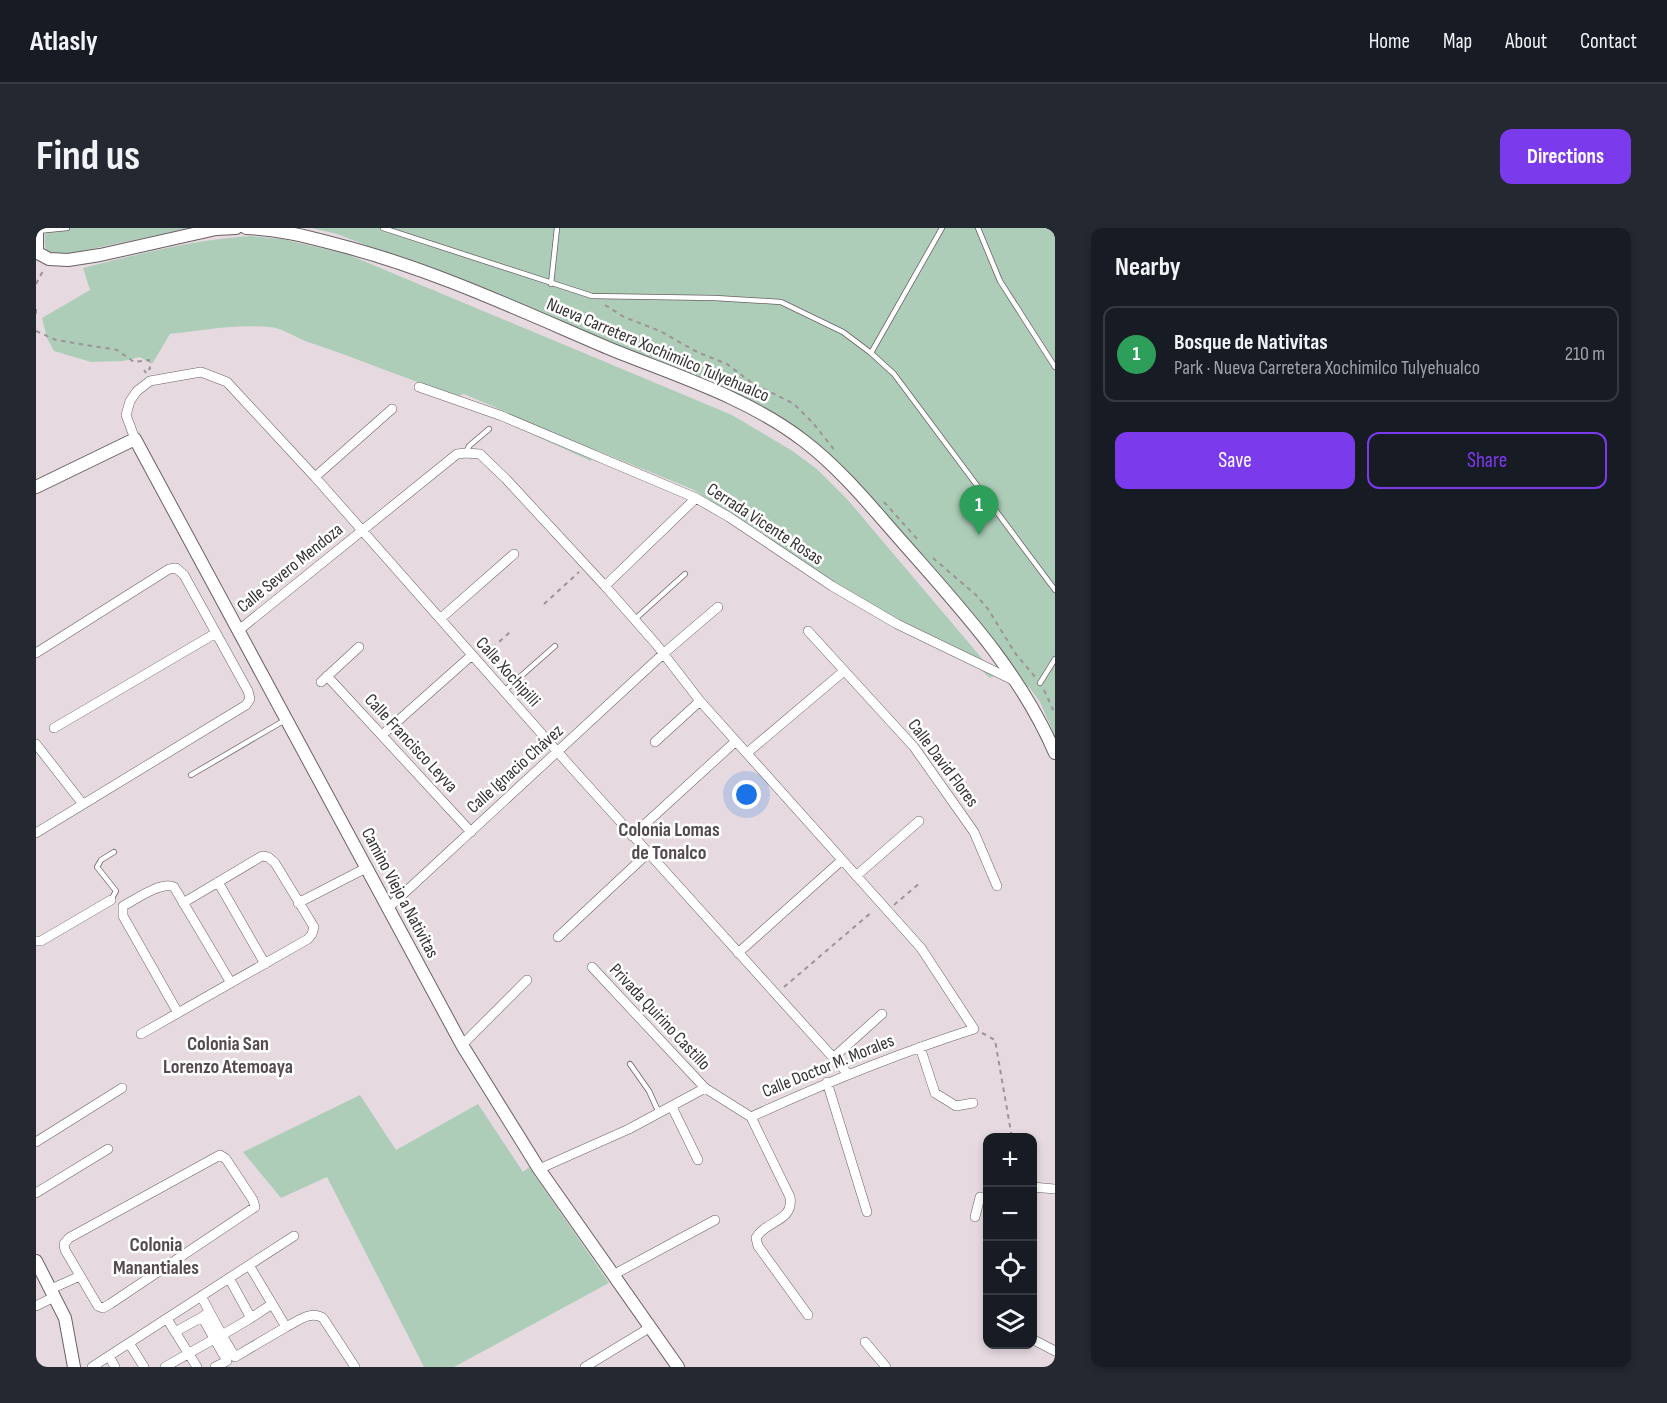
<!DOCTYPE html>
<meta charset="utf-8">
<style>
:root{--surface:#171b24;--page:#242831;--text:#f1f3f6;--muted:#9ea1a6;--line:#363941;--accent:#7c3aed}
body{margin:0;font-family:"Sofia Sans Condensed",sans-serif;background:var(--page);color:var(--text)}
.controls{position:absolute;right:18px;bottom:18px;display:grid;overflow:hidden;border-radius:12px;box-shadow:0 3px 9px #0003}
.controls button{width:54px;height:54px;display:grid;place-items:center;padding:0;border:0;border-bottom:2px solid var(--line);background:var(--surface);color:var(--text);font:30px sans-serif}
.you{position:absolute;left:711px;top:567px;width:21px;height:21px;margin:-15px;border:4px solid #fff;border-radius:50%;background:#1a73e8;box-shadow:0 0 0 9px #1a73e833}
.badge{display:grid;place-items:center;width:39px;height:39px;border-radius:50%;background:var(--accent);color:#fff;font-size:20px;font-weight:700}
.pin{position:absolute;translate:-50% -50px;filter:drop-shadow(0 2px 3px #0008)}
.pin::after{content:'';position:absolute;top:32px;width:21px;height:18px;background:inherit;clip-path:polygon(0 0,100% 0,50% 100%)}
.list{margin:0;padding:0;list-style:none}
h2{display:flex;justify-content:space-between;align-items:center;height:78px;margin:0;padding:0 24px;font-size:26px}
h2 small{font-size:20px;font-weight:400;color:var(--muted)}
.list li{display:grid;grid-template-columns:39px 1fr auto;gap:18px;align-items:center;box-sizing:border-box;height:96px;margin:0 12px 12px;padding:0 12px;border:2px solid var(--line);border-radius:12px}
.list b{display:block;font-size:22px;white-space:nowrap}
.list p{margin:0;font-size:20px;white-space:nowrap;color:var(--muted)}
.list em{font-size:20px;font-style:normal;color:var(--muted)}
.actions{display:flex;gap:12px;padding:18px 24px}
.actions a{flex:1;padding:14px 0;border:2px solid var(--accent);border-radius:12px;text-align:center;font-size:21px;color:var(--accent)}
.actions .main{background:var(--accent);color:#fff}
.icon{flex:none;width:33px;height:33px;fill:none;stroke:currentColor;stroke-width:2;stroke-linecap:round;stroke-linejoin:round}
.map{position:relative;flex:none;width:1019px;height:1139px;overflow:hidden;border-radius:12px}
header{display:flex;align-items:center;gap:36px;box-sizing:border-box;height:84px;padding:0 30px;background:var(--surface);border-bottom:2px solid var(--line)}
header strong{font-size:28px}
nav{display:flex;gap:33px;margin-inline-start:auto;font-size:21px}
.intro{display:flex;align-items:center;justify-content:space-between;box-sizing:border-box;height:144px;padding:0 36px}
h1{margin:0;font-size:42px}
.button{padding:15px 27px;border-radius:12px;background:var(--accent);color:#fff;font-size:21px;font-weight:700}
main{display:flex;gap:36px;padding:0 36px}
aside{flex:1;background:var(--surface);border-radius:12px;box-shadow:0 3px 9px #0003}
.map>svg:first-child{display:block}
</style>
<header>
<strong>Atlasly</strong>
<nav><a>Home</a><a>Map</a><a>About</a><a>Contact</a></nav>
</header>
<div class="intro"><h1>Find us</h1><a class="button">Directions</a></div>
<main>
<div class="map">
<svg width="1019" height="1139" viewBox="0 0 1019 1139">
<rect width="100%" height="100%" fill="#e6dae0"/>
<path fill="#aecdb9" d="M9 0H155L27 27C4 24 9 19 9 0Z
M276 0H1019V508L1004 474 993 459H989L972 434 760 204 356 27 301 6Z
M214 8 246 11 311 26 696 187 755 222 781 241 811 271 960 447 954 450 944 441 851 395 784 353 733 309 656 261 560 222 555 233 473 196 477 187 428 166 423 168C372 152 323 131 272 114 260 110 247 100 234 99 201 96 167 102 134 106L116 136 104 129 87 133 55 134 18 123 11 110 6 90 54 62 47 40C103 26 157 12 214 8Z
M324 867 360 922 442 876 487 944 493 939 573 1055 418 1139H388L291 949 245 970 207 924Z"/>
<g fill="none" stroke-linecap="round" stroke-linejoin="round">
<defs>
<path id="lane" d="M347 0 556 68 679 70 745 74 807 104 835 125 858 146 1019 362
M942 0 964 53 1019 139
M1 3 31 0
M515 56 521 0
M835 125 906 0
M430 225 433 218 453 201
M598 392 649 346
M1004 455 1019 431
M468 463 519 418
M155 547 249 492
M75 672 80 663 61 639 65 632 78 624
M594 836 613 863 623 885"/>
<path id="street" d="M383 159 466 188 660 270 693 289 796 358 861 396 979 453
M99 211 90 187 94 173 101 163 114 153 165 144 191 154 279 249 535 539 812 846
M279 249 356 181
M569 358 660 270
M404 391 478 326
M203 402 421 226 430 225 444 226 470 251 569 358 620 416 664 473 885 720 938 801C860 826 789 855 715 889
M772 403 878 519 938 604 961 658
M0 425 133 341 140 340 148 347 212 463 214 471 210 477 0 605
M291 448 435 604
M285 454 323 419
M18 500 180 405
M346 507 436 427
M619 514 664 473
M0 516 46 575
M711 525 808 443
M596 608 700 513
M820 648 883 593
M182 654 229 736
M262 675 330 640
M352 680 627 426 682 379
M522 709 612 625
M0 713H5L75 672
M702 725 806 632
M556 739 669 860
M142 785 87 688V678C99 672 125 653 138 659L195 755
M105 806 272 711 276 706 278 699 239 635 232 629 226 628 147 675
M426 817 491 752
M884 819 899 865 920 878 937 875
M797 830 846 786
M791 854 831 984
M636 879 662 932
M715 889 754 969C758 994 730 992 720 1010L722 1018 772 1087
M0 914 86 860
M184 927 190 931 217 972 219 979 74 1076 67 1080 62 1078 29 1022 28 1016 33 1010Z
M503 941 593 901 669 860 715 889
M996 959 1019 961
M0 965 72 921
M939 989 944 969 951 972
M213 1037 250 1099C262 1093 275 1082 287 1090L319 1139
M577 1047 679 992
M193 1050 215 1090 186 1107 199 1129 250 1099
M15 1061 44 1048
M165 1068 186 1107
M0 1078 18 1069
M173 1084 166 1089 191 1133 179 1139
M215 1090 236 1076
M131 1091 161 1139
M139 1104 166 1089
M996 1111 1019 1123
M829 1114 850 1139
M93 1115 108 1139
M73 1128 79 1139
M56 1139 258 1008
M129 1139 178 1111
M549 1139 613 1100"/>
<path id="secondary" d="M210 0C241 1 269 8 299 16 394 40 483 82 572 120 638 147 711 169 768 213 806 242 837 281 869 317 926 382 984 444 1019 525
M0 24 13 31 32 32 64 27 180 1 200 0
M1 25V0
M0 259 99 211 426 817 503 941 642 1139
M0 1033 29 1090 38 1139"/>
</defs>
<use href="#lane" stroke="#6a6065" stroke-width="6"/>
<use href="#street" stroke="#6a6065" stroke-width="10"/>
<use href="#secondary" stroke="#6a6065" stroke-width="14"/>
<path stroke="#9c9498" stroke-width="2" stroke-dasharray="4.5 4.5" stroke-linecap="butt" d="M0 56 8 41
M569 77 588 89 624 103 661 124 691 136 716 155 758 176 777 195 800 224
M0 81V86
M0 103 20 112 81 122 98 134 113 132 114 141 108 142 110 145
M848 274 882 312
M897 330 940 367 952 381 979 425 1000 450
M508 376 543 344
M450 426 474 404
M1008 462 1019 486
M858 677 885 654
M748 759 837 683
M946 805 959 812 976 910"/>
<use href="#lane" stroke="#fff" stroke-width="4.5"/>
<use href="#street" stroke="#fff" stroke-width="9"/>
<use href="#secondary" stroke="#fff" stroke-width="12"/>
</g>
<g text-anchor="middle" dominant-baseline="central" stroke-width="5" stroke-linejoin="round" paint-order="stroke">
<g font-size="18" fill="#363234" stroke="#fff">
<text transform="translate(622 122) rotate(23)">Nueva Carretera Xochimilco Tulyehualco</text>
<text transform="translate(729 296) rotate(33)">Cerrada Vicente Rosas</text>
<text transform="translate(254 340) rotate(-39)">Calle Severo Mendoza</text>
<text transform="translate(472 444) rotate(48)">Calle Xochipilli</text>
<text transform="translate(375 515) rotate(47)">Calle Francisco Leyva</text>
<text transform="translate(907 535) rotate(53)">Calle David Flores</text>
<text transform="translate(479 541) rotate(-42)">Calle Ignacio Chávez</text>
<text transform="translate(364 665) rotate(62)">Camino Viejo a Nativitas</text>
<text transform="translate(624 789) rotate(47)">Privada Quirino Castillo</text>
<text transform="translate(792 838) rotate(-22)">Calle Doctor M. Morales</text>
</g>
<g font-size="20" font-weight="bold" fill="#544b4f" stroke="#fff">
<text x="633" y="602">Colonia Lomas<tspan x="633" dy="23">de Tonalco</tspan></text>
<text x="192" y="816">Colonia San<tspan x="192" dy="23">Lorenzo Atemoaya</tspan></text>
<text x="120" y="1017">Colonia<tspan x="120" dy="23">Manantiales</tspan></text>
</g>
</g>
</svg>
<div class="controls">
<button>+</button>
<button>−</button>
<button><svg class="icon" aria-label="locate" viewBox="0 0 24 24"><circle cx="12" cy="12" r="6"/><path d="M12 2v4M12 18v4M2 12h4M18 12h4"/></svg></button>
<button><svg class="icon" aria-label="layers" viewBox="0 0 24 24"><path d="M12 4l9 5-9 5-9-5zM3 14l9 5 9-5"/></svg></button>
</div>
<div class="you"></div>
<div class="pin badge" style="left:943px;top:307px;background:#2e9e5b">1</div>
</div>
<aside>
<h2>Nearby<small></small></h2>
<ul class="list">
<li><span class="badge" style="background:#2e9e5b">1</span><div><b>Bosque de Nativitas</b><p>Park · Nueva Carretera Xochimilco Tulyehualco</p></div><em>210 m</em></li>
</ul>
<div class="actions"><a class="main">Save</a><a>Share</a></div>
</aside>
</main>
